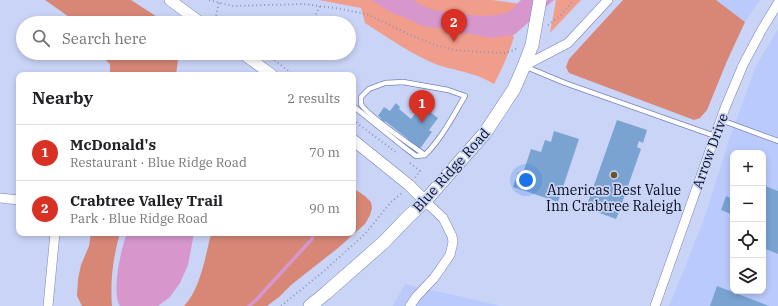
<!DOCTYPE html>
<meta charset="utf-8">
<style>
:root{--surface:#fff;--page:#f6f6f6;--text:#202124;--muted:#757577;--line:#e0e0e0;--accent:#d93025}
body{margin:0;font-family:"IBM Plex Serif",serif;background:var(--page);color:var(--text)}
.controls{position:absolute;right:12px;bottom:12px;display:grid;overflow:hidden;border-radius:8px;box-shadow:0 2px 6px #0003}
.controls button{width:36px;height:36px;display:grid;place-items:center;padding:0;border:0;border-bottom:1px solid var(--line);background:var(--surface);color:var(--text);font:20px sans-serif}
.you{position:absolute;left:526px;top:180px;width:14px;height:14px;margin:-10px;border:3px solid #fff;border-radius:50%;background:#1a73e8;box-shadow:0 0 0 6px #1a73e833}
.badge{display:grid;place-items:center;width:26px;height:26px;border-radius:50%;background:var(--accent);color:#fff;font-size:13px;font-weight:700}
.pin{position:absolute;translate:-50% -33px;filter:drop-shadow(0 1px 2px #0008)}
.pin::after{content:'';position:absolute;top:21px;width:14px;height:12px;background:inherit;clip-path:polygon(0 0,100% 0,50% 100%)}
.list{margin:0;padding:0;list-style:none}
h2{display:flex;justify-content:space-between;align-items:center;height:52px;margin:0;padding:0 16px;font-size:17px}
h2 small{font-size:13px;font-weight:400;color:var(--muted)}
.list li{display:grid;grid-template-columns:26px 1fr auto;gap:12px;align-items:center;box-sizing:border-box;height:56px;padding:0 16px;border-top:1px solid var(--line)}
.list b{display:block;font-size:15px;white-space:nowrap}
.list p{margin:0;font-size:13px;white-space:nowrap;color:var(--muted)}
.list em{font-size:13px;font-style:normal;color:var(--muted)}
.icon{flex:none;width:22px;height:22px;fill:none;stroke:currentColor;stroke-width:2;stroke-linecap:round;stroke-linejoin:round}
.map{position:relative;flex:none;width:778px;height:306px;overflow:hidden}
.search{position:absolute;background:var(--surface);box-shadow:0 2px 6px #0003;left:16px;top:16px;width:340px;height:44px;display:flex;align-items:center;gap:10px;box-sizing:border-box;padding:0 14px;border-radius:22px;color:var(--muted);font-size:15px}
.panel{position:absolute;background:var(--surface);box-shadow:0 2px 6px #0003;left:16px;top:72px;width:340px;height:164px;border-radius:8px}
.map>svg:first-child{display:block}
</style>
<div class="map">
<svg width="778" height="306" viewBox="0 0 778 306">
<rect width="100%" height="100%" fill="#cad4f7"/>
<path fill="#bbcafd" fill-rule="evenodd" d="M716 0H760L745 22Z
M778 29V306H669L685 267 704 219 730 137 756 66ZM733 153H763V291H733Z
M405 284 501 306H393Z"/>
<path fill="#f09d8c" d="M319 0H492L521 4 518 19 512 35 514 37C509 53 502 69 494 84 487 80 479 76 471 74 460 70 449 69 438 65 412 55 389 38 365 23L361 8Z
M556 0H581L550 33Z"/>
<path fill="#d88776" d="M45 0H131L162 20 164 23H74L72 19Z
M623 0H716L745 22 727 61 707 110 700 118 694 120 569 73 566 67 569 59Z
M98 53H177L178 60 176 75H110V64Z
M353 188 365 196 371 202 372 208 370 215 365 224 338 248 291 285 279 297 267 306H184C200 290 206 255 211 233H353Z
M91 233H120C113 257 110 281 112 306H82L77 296 78 279 81 265 89 246Z"/>
<path fill="#d797cd" d="M371 0H413L421 5 433 10 457 14 485 16 497 15 509 12 521 0H554L514 35 491 38 446 29 422 26 411 20 392 13Z
M127 233H194L188 265 180 283 170 297 158 306H120C111 292 121 249 127 233Z"/>
<g fill="none" stroke-linecap="round" stroke-linejoin="round">
<path stroke="#d797cd" stroke-width="3.5" d="M249 306 256 300 312 239 313 233"/>
</g>
<path fill="#7aa3d2" d="M396 103 400 107 399 109 411 119 422 106 438 118 429 130 432 132 419 150 407 141 408 139 385 121 383 123 379 120 381 118 378 116 384 107 390 111Z
M617 120 647 130 643 143 639 141 637 147 641 149 622 203 620 202 619 206 621 207 616 219 586 208Z
M554 131 579 139 558 202 513 187 518 172 523 173 531 149 541 152 545 140 551 142Z
M763 185 778 191V254L763 248Z
M726 196 733 199V215L721 210Z
M717 286 769 306H710Z"/>
<g fill="none" stroke-linecap="round" stroke-linejoin="round">
<defs>
<path id="service" d="M524 66 565 83 715 136
M353 106 404 147 416 156 425 155C442 138 453 116 465 96L448 90 403 82 385 83 369 89 361 97C361 98 361 103 361 104 365 114 414 147 425 155
M721 120 778 141"/>
<path id="minor" d="M524 66 568 43 608 0
M0 198 19 200
M48 306 55 233
M410 306 416 297 434 278 450 255 453 242 452 236 443 218 425 201
M655 306 725 108 743 65 761 31 778 3"/>
<path id="tertiary" d="M170 0 201 23
M242 53 272 75
M353 140 409 185 425 201"/>
<path id="secondary" d="M310 306 326 293 384 242 408 217 425 201 485 133 514 89 524 66 532 45"/>
</defs>
<use href="#service" stroke="#7684b9" stroke-width="6"/>
<use href="#minor" stroke="#7684b9" stroke-width="10"/>
<use href="#tertiary" stroke="#7684b9" stroke-width="12"/>
<use href="#secondary" stroke="#7684b9" stroke-width="14"/>
<path stroke="#8f97b6" stroke-width="2" stroke-dasharray="1 3" stroke-linecap="butt" d="M209 0 233 6 304 4 342 9 369 15 408 34 435 45 455 50 481 52 505 53 514 50 518 47
M219 3 216 16 225 23
M314 18 320 6
M548 25 560 16 574 0
M265 53 294 75
M353 120 397 153
M410 163 420 171 415 178
M281 306 324 271 365 234 391 202 402 193"/>
<use href="#service" stroke="#fff" stroke-width="4.5"/>
<use href="#minor" stroke="#fff" stroke-width="9"/>
<use href="#tertiary" stroke="#fff" stroke-width="11"/>
<use href="#secondary" stroke="#fff" stroke-width="13"/>
<defs>
<path id="secondary-bridge" d="M532 45 540 0"/>
</defs>
<use href="#secondary-bridge" stroke="#7684b9" stroke-width="14" stroke-linecap="butt"/>
<use href="#secondary-bridge" stroke="#fff" stroke-width="13"/>
</g>
<circle fill="#675725" stroke="#cad4f7" stroke-width="1.5" cx="614" cy="175" r="4"/>
<g text-anchor="middle" dominant-baseline="central" stroke-width="3.5" stroke-linejoin="round" paint-order="stroke">
<g font-size="14" fill="#090d21" stroke="#cad4f7">
<text transform="translate(710 151) rotate(-70)">Arrow Drive</text>
<text transform="translate(451 170) rotate(-48)">Blue Ridge Road</text>
</g>
<g font-size="14" fill="#090d21" stroke="#cad4f7">
<text x="614" y="190">Americas Best Value<tspan x="614" dy="16">Inn Crabtree Raleigh</tspan></text>
</g>
</g>
</svg>
<div class="controls">
<button>+</button>
<button>−</button>
<button><svg class="icon" aria-label="locate" viewBox="0 0 24 24"><circle cx="12" cy="12" r="6"/><path d="M12 2v4M12 18v4M2 12h4M18 12h4"/></svg></button>
<button><svg class="icon" aria-label="layers" viewBox="0 0 24 24"><path d="M12 4l9 5-9 5-9-5zM3 14l9 5 9-5"/></svg></button>
</div>
<div class="you"></div>
<div class="pin badge" style="left:422px;top:123px">1</div>
<div class="pin badge" style="left:454px;top:42px">2</div>
<div class="search"><svg class="icon" aria-label="search" viewBox="0 0 24 24"><circle cx="10" cy="10" r="6"/><path d="M15 15l6 6"/></svg>Search here</div>
<section class="panel">
<h2>Nearby<small>2 results</small></h2>
<ul class="list">
<li><span class="badge">1</span><div><b>McDonald's</b><p>Restaurant · Blue Ridge Road</p></div><em>70 m</em></li>
<li><span class="badge">2</span><div><b>Crabtree Valley Trail</b><p>Park · Blue Ridge Road</p></div><em>90 m</em></li>
</ul>
</section>
</div>
